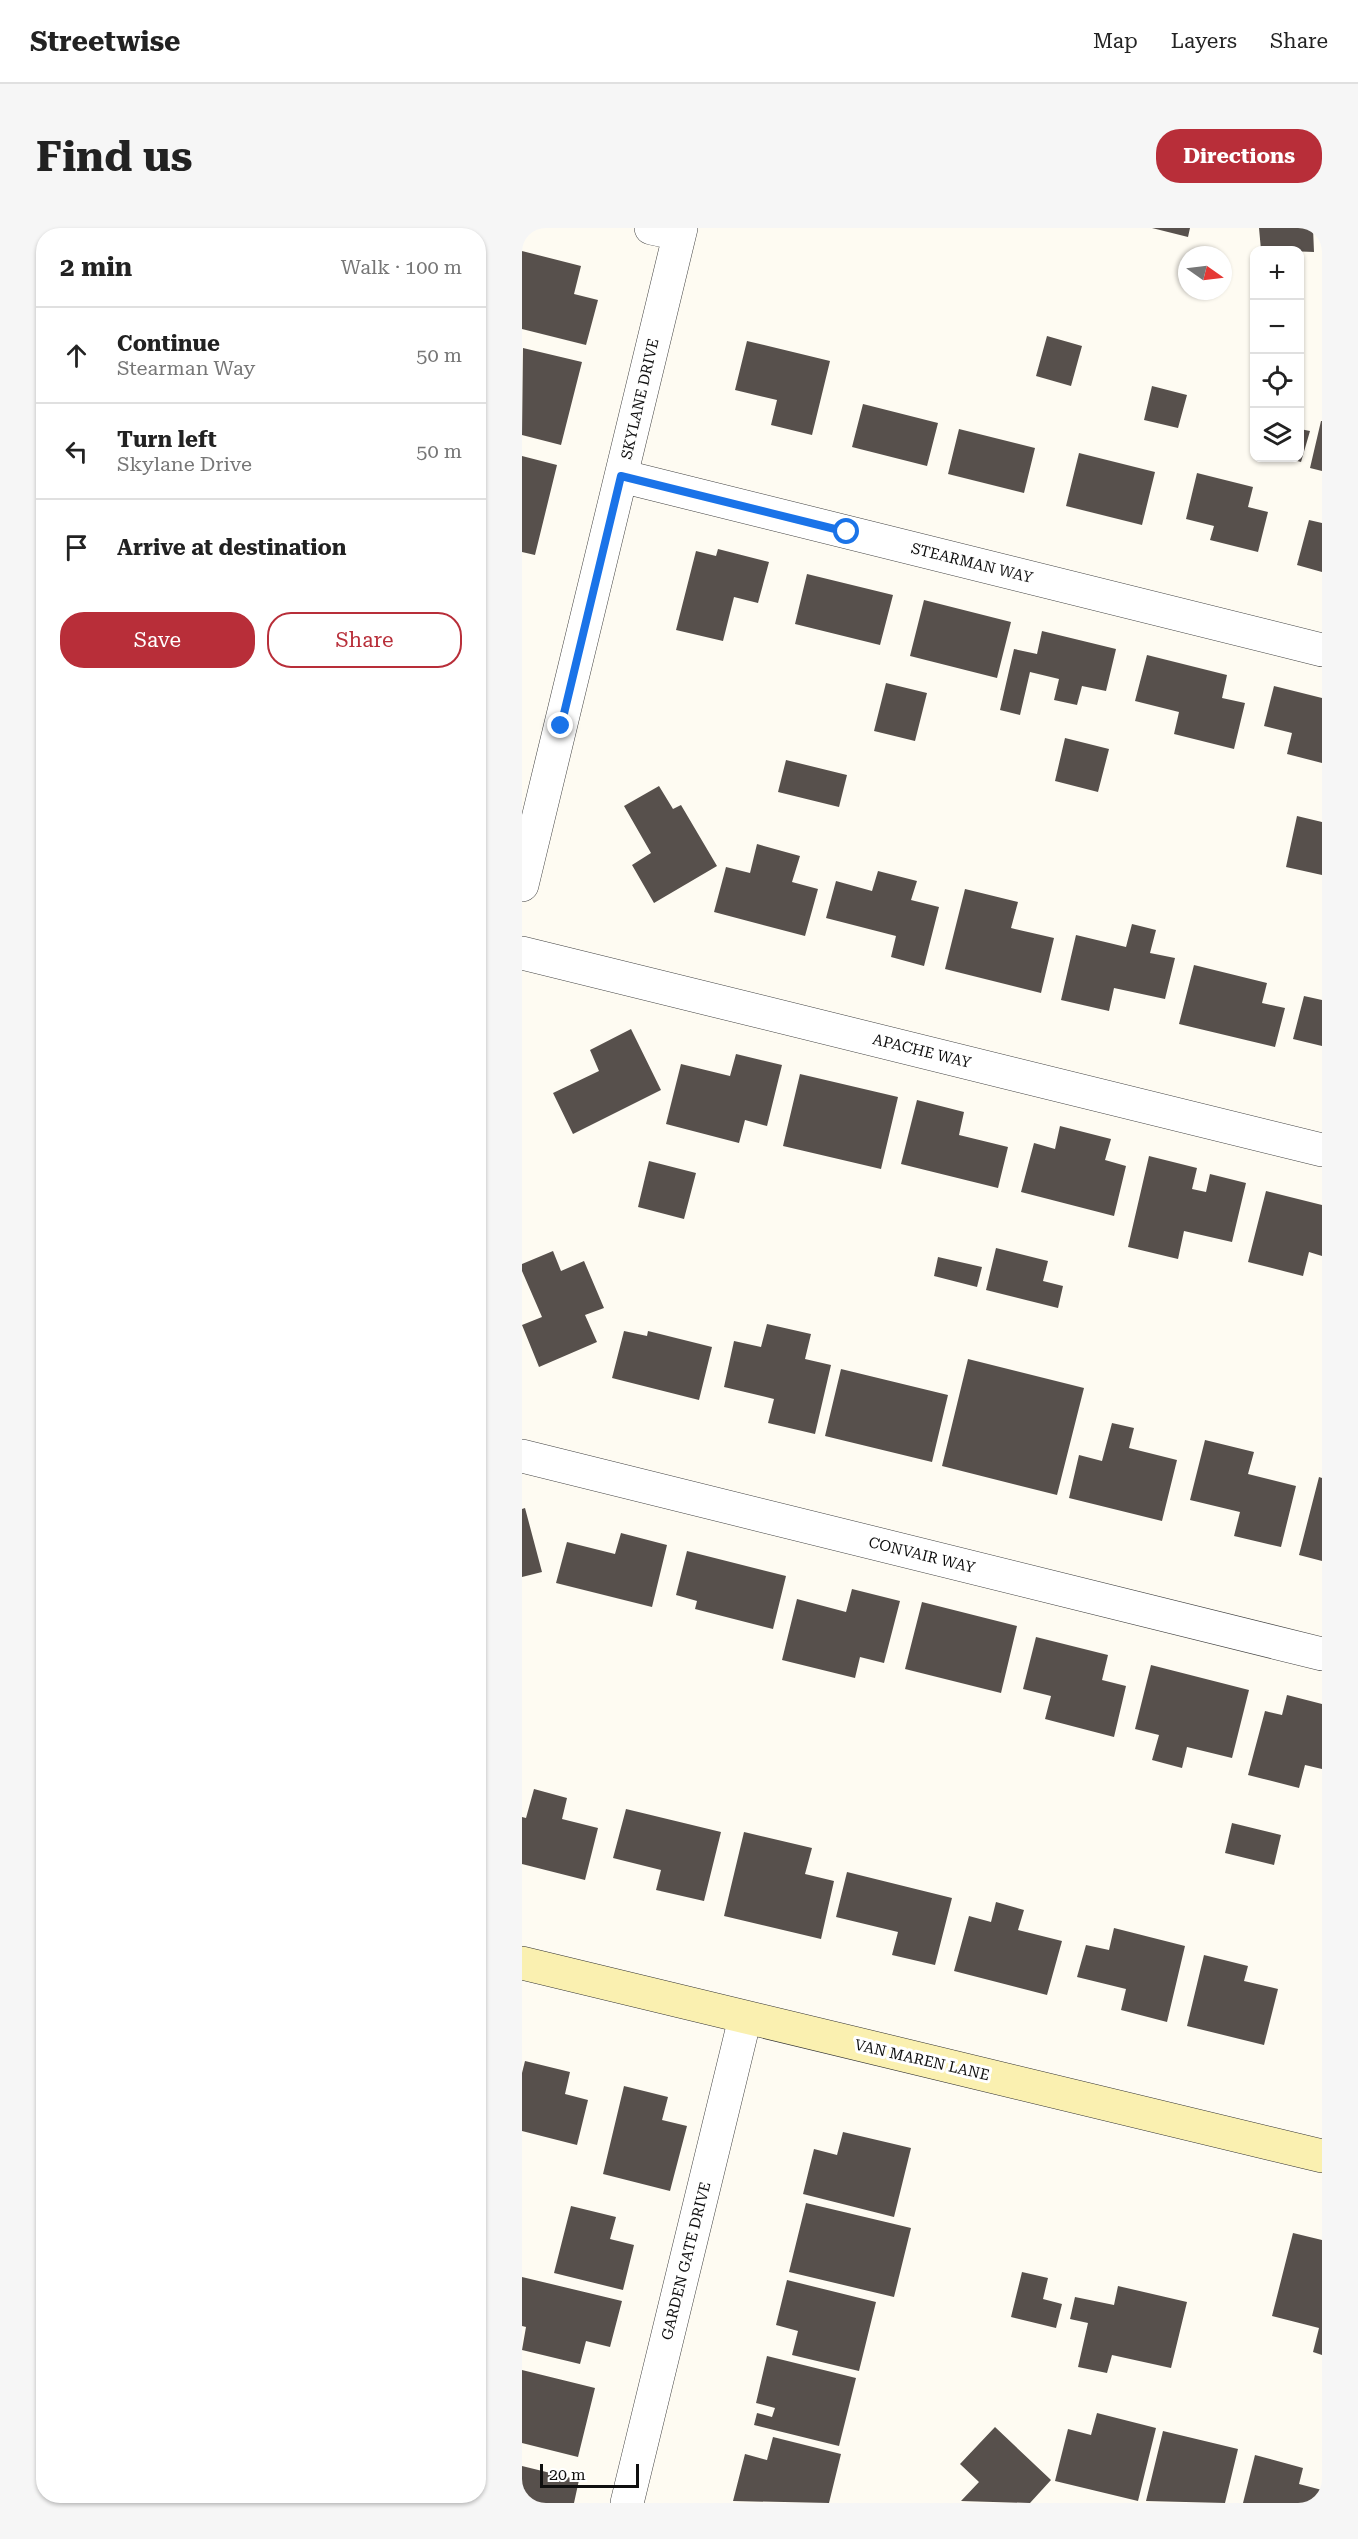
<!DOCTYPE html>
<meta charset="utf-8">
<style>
:root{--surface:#fff;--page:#f6f6f6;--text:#222;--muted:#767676;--line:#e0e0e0;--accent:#b82e39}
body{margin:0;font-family:"Roboto Serif",serif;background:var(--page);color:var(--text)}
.controls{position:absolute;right:18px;top:18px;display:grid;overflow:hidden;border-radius:12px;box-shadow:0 2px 4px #0004}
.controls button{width:54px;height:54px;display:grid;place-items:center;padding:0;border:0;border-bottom:2px solid var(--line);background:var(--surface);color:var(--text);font:30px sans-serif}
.compass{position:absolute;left:656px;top:18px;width:54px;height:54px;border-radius:50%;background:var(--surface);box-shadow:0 2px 4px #0004;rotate:104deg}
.scale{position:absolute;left:18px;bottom:15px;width:99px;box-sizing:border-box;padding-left:6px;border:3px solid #0f0f0f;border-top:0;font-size:16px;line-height:21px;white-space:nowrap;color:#0f0f0f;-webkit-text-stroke:4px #fff;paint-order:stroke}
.stop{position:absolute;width:18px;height:18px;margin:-14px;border:4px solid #1a73e8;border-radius:50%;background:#fff}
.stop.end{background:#1a73e8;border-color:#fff;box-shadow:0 2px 6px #0008}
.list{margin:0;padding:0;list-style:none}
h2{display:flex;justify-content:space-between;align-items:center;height:78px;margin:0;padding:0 24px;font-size:26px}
h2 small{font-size:20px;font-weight:400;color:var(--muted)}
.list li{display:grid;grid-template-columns:39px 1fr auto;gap:18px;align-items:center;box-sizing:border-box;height:96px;padding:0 24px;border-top:2px solid var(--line)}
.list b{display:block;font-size:22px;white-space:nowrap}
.list p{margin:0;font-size:20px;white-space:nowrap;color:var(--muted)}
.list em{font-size:20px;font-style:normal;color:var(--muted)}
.actions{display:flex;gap:12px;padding:18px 24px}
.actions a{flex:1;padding:14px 0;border:2px solid var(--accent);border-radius:24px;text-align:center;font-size:21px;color:var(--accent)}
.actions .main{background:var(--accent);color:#fff}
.icon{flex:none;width:33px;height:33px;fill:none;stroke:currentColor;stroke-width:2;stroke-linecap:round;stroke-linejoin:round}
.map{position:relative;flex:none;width:800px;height:2275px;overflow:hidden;border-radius:24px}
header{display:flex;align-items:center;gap:36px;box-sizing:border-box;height:84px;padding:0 30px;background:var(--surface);border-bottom:2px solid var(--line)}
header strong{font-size:28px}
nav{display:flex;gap:33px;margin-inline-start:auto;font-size:21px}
.intro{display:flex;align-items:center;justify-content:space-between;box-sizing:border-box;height:144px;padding:0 36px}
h1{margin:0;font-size:42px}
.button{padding:15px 27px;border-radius:24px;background:var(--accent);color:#fff;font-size:21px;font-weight:700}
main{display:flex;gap:36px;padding:0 36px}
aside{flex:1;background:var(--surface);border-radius:24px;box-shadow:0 2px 4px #0004}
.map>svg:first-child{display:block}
</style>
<header>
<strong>Streetwise</strong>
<nav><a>Map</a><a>Layers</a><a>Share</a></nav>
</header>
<div class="intro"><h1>Find us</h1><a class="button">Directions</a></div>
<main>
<aside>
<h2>2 min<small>Walk · 100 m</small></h2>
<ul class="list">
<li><svg class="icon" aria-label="ahead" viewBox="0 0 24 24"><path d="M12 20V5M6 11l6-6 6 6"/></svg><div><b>Continue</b><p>Stearman Way</p></div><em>50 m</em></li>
<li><svg class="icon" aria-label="left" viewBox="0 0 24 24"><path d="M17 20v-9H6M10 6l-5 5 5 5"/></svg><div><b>Turn left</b><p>Skylane Drive</p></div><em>50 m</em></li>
<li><svg class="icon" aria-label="arrive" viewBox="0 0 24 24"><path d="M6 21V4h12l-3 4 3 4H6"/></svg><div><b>Arrive at destination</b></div></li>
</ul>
<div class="actions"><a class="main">Save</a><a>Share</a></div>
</aside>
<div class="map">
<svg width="800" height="2275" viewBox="0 0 800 2275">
<rect width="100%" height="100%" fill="#fefbf2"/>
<path fill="#57504c" d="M630 0H668L666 9Z
M737 0H791L792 24 739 22Z
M0 23 59 38 52 66 76 72 64 117 0 101Z
M525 108 560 118 549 158 514 148Z
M225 113 308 133 290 207 249 197 255 172 213 162Z
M1 120 60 134 39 217 0 207Z
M630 158 665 167 656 200 622 192Z
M341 176 416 195 405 238 330 219Z
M799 193H800V243L788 240Z
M437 201 513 220 502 265 426 246Z
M778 201 788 203 779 234 764 230H778Z
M557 225 633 244 620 297 544 278Z
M0 228 35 237 13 327 0 324Z
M675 245 731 259 726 279 746 284 736 324 688 312 692 298 664 291Z
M787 292 800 295V344L775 337Z
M196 321 247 334 236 375 212 369 201 413 154 402 174 323 194 328Z
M285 346 371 367 358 417 273 396Z
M402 372 489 394 475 450 388 428Z
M520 403 594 421 584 463 560 458 555 477 532 472 537 451 508 444 498 487 478 482 492 421 515 426Z
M625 427 705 447 700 470 723 475 712 521 652 506 657 484 613 473Z
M364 455 405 465 393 513 352 503Z
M752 458 800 470V535L765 526 770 505 742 498Z
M543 510 587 521 576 564 533 553Z
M264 532 325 547 317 579 256 564Z
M137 558 151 581 159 577 195 638 132 675 110 637 129 625 102 578Z
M775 588 800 594V647L764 639Z
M235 616 278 628 270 654 296 661 283 708 192 684 204 639 228 645Z
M356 643 395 653 389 672 417 679 402 738 369 729 374 708 304 690 314 653 350 663Z
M443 661 496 674 489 700 532 710 519 765 423 741Z
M610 696 634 702 628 725 653 730 643 771 592 760 587 783 539 772 554 707 604 719Z
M672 737 745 755 740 775 763 780 753 819 657 796Z
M782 768 800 772V818L771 811Z
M109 801 139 862 51 906 31 865 77 843 68 822Z
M214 826 260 837 245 898 223 892 217 915 144 896 159 836 208 848Z
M278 846 376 869 359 941 261 918Z
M395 872 442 884 437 907 486 919 476 960 379 936Z
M538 898 589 911 583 932 604 938 592 988 499 964 512 915 533 921Z
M627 928 675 940 670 961 684 964 688 946 724 955 710 1014 662 1003 656 1031 606 1019Z
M127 933 174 945 162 991 116 979Z
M744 963 800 977V1028L787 1024 781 1048 726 1034Z
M474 1020 526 1033 521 1053 541 1058 536 1080 464 1062Z
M31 1023 39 1043 62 1033 82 1080 63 1087 75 1114 17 1139 0 1097 20 1089 0 1043V1036Z
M416 1029 460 1039 455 1059 412 1048Z
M245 1096 289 1106 283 1131 309 1137 293 1206 246 1195 252 1171 202 1159 212 1113 239 1119Z
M102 1103 125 1108 126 1103 190 1119 177 1172 90 1150Z
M446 1131 562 1160 535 1267 420 1238Z
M319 1141 426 1167 410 1234 303 1208Z
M590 1195 612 1200 607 1220 655 1232 640 1293 547 1270 557 1227 580 1233Z
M683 1212 732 1224 726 1246 774 1258 759 1319 712 1308 718 1284 668 1272Z
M797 1249 800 1250V1333L777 1327Z
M3 1280 20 1344 0 1349V1281Z
M99 1305 145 1317 130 1379 34 1355 45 1314 93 1326Z
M165 1323 264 1348 251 1401 173 1381 175 1373 154 1367Z
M330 1361 378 1373 362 1435 338 1429 333 1450 260 1432 275 1371 324 1384Z
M400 1374 495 1398 479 1465 383 1441Z
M514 1409 586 1427 580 1452 604 1458 592 1509 523 1491 529 1468 501 1461Z
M629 1437 727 1462 710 1530 665 1519 660 1540 630 1532 637 1507 613 1501Z
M765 1467 800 1476V1541L783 1537 777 1560 726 1547 743 1483 760 1487Z
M12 1561 45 1570 40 1591 76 1600 63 1652 0 1636V1589L4 1590Z
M104 1581 199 1604 182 1673 134 1662 139 1642 91 1630Z
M710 1595 759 1607 752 1637 703 1625Z
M222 1604 290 1620 283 1646 312 1653 299 1711 202 1688Z
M325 1644 430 1670 413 1737 370 1727 376 1704 314 1689Z
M474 1674 502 1682 496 1702 540 1713 525 1767 432 1743 447 1688 469 1694Z
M592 1700 663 1718 645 1794 599 1782 604 1761 555 1749 564 1717 587 1722Z
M682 1727 726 1738 722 1753 756 1761 742 1817 665 1798Z
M3 1833 48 1844 43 1866 66 1872 55 1917 0 1903V1845Z
M102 1858 146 1869 140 1892 165 1898 148 1963 81 1946Z
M321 1904 389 1920 372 1989 281 1966 292 1921 315 1927Z
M284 1975 389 2000 372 2069 267 2044Z
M49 1978 94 1989 88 2011 112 2017 101 2062 32 2045Z
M771 2005 800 2012V2127L791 2124 797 2100 750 2088Z
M500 2044 526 2050 521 2071 540 2076 534 2100 489 2089Z
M0 2049 100 2073 88 2119 64 2113 58 2136 0 2122 4 2099 0 2098Z
M265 2052 354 2074 337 2143 270 2127 276 2103 254 2097Z
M596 2058 665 2074 649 2140 590 2127 585 2145 556 2139 566 2095 548 2091 553 2069 592 2077Z
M245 2128 334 2150 317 2218 232 2197 235 2185 250 2189 253 2180 234 2175Z
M0 2142 73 2160 56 2229 0 2215Z
M575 2185 634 2200 616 2273 533 2253 546 2201 569 2207Z
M473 2199 529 2252 508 2275 439 2273 457 2254 438 2236Z
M641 2203 716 2221 703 2275 624 2273Z
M251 2209 319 2226 307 2275 211 2273 223 2226 245 2232Z
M733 2227 781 2240 777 2256 800 2262 799 2275H721Z
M0 2238 57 2252 52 2275H0Z"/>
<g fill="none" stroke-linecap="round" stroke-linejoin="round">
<defs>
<path id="street" d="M129 0 157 6
M99 248 800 422
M0 657 159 0
M0 725 800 922
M0 1228 800 1426
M105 2275 223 1790"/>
<path id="secondary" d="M0 1735 800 1928"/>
</defs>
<use href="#street" stroke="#424242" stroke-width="34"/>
<use href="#secondary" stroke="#313131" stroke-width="34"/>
<use href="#street" stroke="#fff" stroke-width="33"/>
<use href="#secondary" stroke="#faf0b0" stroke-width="33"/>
</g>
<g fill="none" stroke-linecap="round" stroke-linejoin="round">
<path stroke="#1a73e8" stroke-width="8" d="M39 498 99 248 325 304"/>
</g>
<g text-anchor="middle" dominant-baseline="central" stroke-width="6" stroke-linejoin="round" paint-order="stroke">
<g font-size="15" fill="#0f0f0f" stroke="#fff">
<text transform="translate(118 171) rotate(-77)">SKYLANE DRIVE</text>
<text transform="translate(450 335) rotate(14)">STEARMAN WAY</text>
<text transform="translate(400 823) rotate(14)">APACHE WAY</text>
<text transform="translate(400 1327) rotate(14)">CONVAIR WAY</text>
<text transform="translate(400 1832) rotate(13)">VAN MAREN LANE</text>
<text transform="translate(164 2033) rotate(-76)">GARDEN GATE DRIVE</text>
</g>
</g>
</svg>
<div class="controls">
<button>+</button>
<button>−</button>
<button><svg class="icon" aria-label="locate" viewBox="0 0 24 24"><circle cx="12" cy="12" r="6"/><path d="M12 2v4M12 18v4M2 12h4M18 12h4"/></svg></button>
<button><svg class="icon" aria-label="layers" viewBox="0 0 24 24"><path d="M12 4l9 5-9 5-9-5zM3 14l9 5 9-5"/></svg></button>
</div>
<svg class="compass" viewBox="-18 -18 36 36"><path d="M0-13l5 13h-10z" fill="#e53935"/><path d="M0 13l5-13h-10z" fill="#767676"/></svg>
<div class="scale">20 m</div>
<div class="stop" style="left:325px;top:304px"></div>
<div class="stop end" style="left:39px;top:498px"></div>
</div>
</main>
